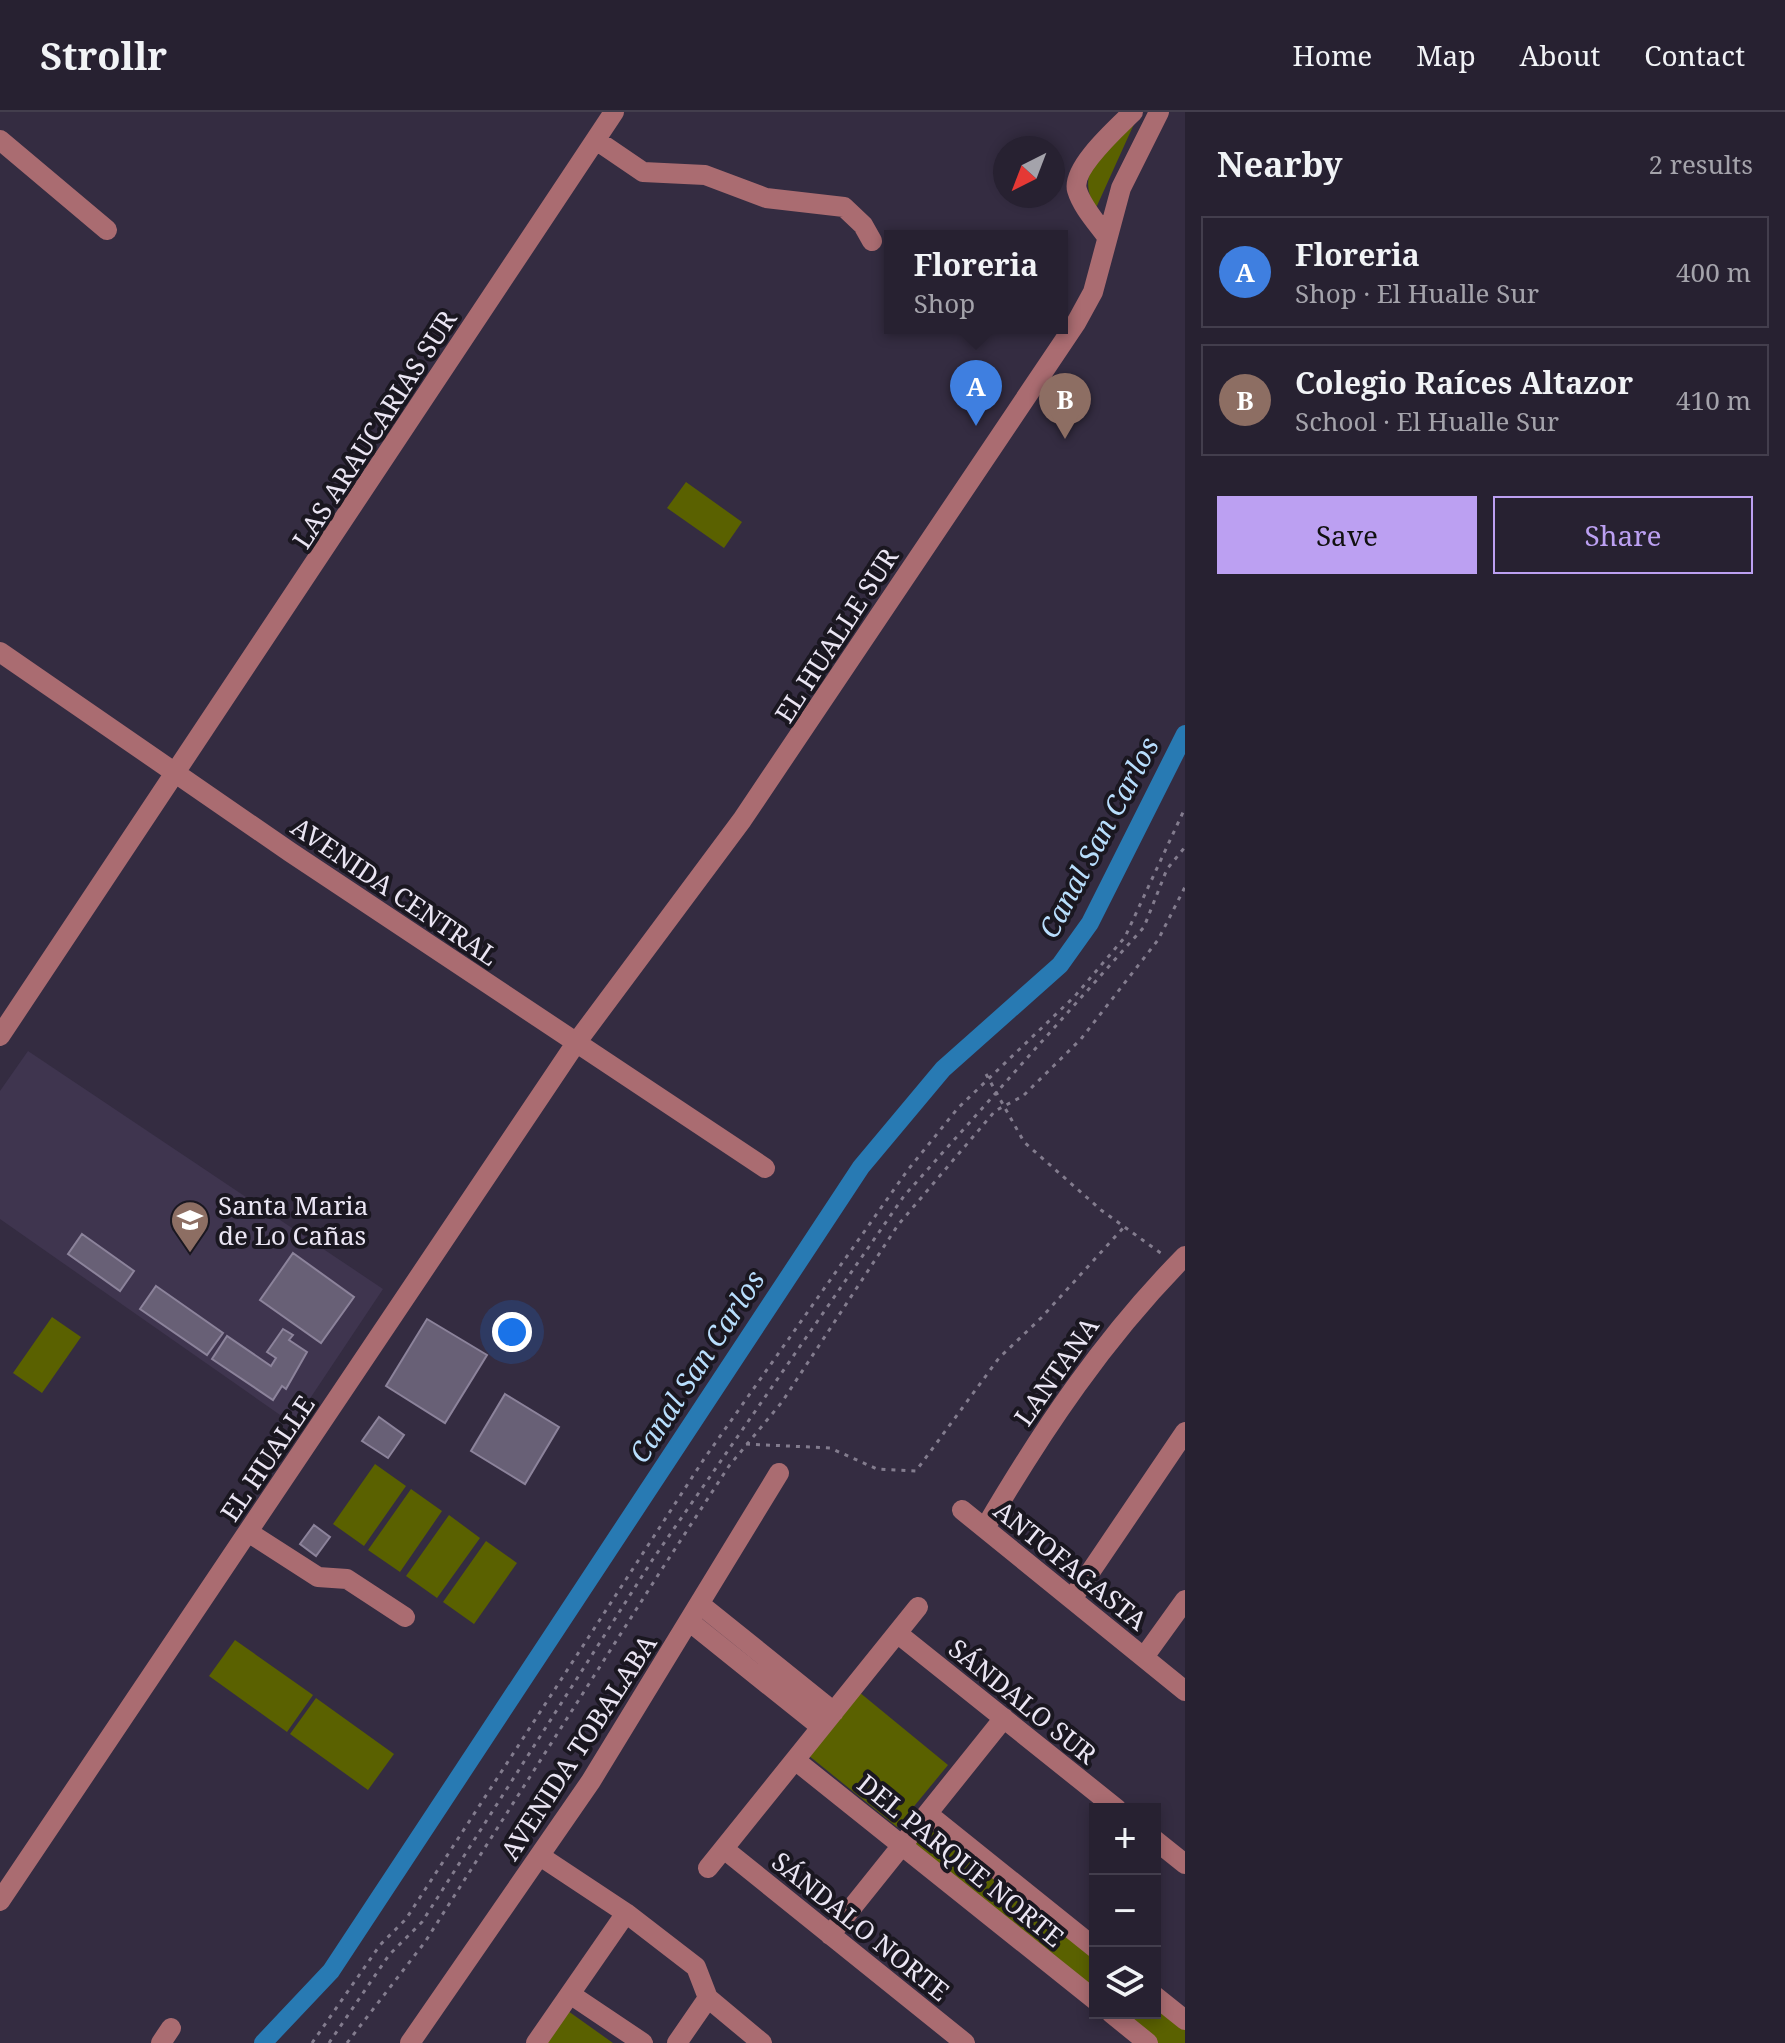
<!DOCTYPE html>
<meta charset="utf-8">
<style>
:root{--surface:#272131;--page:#332e3d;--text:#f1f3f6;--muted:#a4a3ab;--line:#433e4d;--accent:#bca0f2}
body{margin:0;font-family:"Noto Serif",serif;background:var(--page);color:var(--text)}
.controls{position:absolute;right:24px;bottom:24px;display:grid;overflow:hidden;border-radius:0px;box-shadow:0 4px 12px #0003}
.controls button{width:72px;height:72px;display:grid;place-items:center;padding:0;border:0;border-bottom:2px solid var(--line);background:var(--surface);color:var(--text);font:40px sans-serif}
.compass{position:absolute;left:993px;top:24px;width:72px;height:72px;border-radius:50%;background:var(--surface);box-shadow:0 4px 12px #0003;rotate:222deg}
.you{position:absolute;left:512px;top:1220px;width:28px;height:28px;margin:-20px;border:6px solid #fff;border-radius:50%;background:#1a73e8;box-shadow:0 0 0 12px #1a73e833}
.badge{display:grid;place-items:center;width:52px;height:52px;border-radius:50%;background:var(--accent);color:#fff;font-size:26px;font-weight:700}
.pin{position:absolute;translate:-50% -66px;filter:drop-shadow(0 2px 4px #0008)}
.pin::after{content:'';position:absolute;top:42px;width:28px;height:24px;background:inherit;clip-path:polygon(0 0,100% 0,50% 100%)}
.popup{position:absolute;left:884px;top:118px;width:184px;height:104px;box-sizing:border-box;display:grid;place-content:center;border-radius:0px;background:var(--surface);filter:drop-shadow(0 2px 6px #0005);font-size:26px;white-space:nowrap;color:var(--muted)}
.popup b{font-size:30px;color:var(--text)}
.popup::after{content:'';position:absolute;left:50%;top:100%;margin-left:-16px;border:16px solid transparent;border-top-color:var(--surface)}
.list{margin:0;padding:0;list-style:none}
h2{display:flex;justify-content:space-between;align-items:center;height:104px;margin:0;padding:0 32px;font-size:34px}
h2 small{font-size:26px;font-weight:400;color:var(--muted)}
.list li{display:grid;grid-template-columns:52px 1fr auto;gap:24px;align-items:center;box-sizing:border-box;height:112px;margin:0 16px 16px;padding:0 16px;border:2px solid var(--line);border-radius:0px}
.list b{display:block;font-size:30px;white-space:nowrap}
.list p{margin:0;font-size:26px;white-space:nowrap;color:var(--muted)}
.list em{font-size:26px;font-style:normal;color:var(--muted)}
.actions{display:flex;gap:16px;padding:24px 32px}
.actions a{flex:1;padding:18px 0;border:2px solid var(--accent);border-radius:0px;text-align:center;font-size:28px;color:var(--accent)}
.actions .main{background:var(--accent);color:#111}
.icon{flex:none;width:44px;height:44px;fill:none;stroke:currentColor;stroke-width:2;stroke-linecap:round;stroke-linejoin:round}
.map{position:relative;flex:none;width:1185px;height:1931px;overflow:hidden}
header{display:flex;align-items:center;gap:48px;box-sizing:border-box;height:112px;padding:0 40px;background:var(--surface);border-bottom:2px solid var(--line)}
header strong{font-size:38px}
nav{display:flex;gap:44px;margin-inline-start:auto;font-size:28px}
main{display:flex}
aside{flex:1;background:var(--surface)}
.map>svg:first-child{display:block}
</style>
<header>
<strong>Strollr</strong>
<nav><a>Home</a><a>Map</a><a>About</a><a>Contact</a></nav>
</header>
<main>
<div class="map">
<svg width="1185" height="1931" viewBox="0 0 1185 1931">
<rect width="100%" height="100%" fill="#342c41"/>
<path fill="#3f354f" d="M28 939 383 1177 293 1312 0 1107V979Z"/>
<path fill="#5a6100" d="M1134 12 1096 96C1072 58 1108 35 1134 12Z
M686 370 742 410 724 436 667 396Z
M52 1205 81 1225 42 1281 13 1261Z
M375 1352 406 1374 364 1434 333 1412Z
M411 1377 442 1399 400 1460 368 1438Z
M449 1403 480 1426 437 1486 406 1464Z
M486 1429 517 1451 474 1512 443 1490Z
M235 1528 313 1583 287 1620 209 1564Z
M859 1580 948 1653 897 1715 808 1643Z
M316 1586 394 1642 368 1678 290 1622Z
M929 1707 1095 1842V1883L909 1732Z
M1155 1890 1185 1915V1931H1154L1117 1901H1155Z
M568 1899 613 1931H546Z"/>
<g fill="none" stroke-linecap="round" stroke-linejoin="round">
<path stroke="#287ab3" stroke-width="18" d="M263 1931 331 1859 861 1055 943 957 1060 853 1090 811 1185 622"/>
</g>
<path fill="#686076" stroke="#8c839b" stroke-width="2" d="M82 1122 134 1159 120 1179 68 1142Z
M293 1141 354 1185 321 1231 260 1188Z
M156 1174 223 1221 207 1243 140 1197Z
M427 1207 487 1243 445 1311 386 1274Z
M283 1217 293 1223 289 1228 307 1240 286 1277 282 1274 273 1288 212 1247 227 1224 271 1254 276 1246 267 1240Z
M505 1282 559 1315 525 1372 471 1339Z
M379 1305 404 1323 388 1346 362 1329Z
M314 1413 330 1425 316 1444 300 1432Z"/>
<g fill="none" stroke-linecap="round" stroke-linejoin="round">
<path stroke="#837c8e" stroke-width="3" stroke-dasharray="4 6" stroke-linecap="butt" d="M986 962 1024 1030 1101 1098 1162 1142
M746 1332 830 1336 877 1357 916 1359 999 1246 1041 1206 1124 1115
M312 1931 380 1833 406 1807 704 1347 907 1059 958 996 1075 884 1125 825 1185 696
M329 1931 389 1843 422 1810 653 1447 904 1084 1144 815 1167 757 1185 735
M347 1931 425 1830 660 1460 729 1354 782 1290 898 1113 995 999 1023 984 1081 927 1158 828 1185 775"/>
<path stroke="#aa6c71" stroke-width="20" d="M0 28 107 118
M596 28 643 60 705 63 766 86 844 95 863 113 872 129
M1107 125C1097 111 1082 95 1077 78 1071 56 1118 15 1133 0
M0 540 290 740 765 1056
M0 924 614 0
M962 1398 1185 1579
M985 1416C1043 1317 1104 1226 1185 1144
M248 1420 318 1465 347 1467 405 1505
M1072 1487 1185 1320
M701 1493 834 1600
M690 1510 821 1615
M897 1521 1117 1697
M1144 1545 1185 1488
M795 1648 1095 1888
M928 1702 1095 1836
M1155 1728 1185 1752
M724 1737 965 1931
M540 1744 626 1801 696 1855 708 1886 762 1931
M708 1756 918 1495
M0 1789 576 931 742 708 1076 211 1093 180 1121 76 1159 0
M830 1823 1004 1606
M570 1882 643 1931
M1155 1884 1185 1908
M1111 1901 1148 1931
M161 1931 171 1916
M410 1931 591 1669 779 1361
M536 1931 626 1801
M677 1931 708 1886"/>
</g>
<defs>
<symbol id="school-pin" viewBox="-11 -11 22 30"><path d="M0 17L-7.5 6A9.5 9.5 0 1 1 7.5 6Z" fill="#8d6e63" stroke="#1a1720"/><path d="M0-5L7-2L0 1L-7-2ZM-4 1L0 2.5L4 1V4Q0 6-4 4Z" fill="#fff"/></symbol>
</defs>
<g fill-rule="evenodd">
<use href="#school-pin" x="168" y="1086" width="44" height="60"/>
</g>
<g text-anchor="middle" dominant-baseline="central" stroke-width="8" stroke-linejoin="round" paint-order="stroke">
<g font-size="26" fill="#eae5f3" stroke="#1a1720">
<text transform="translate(374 317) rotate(-57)">LAS ARAUCARIAS SUR</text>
<text transform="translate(836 523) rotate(-57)">EL HUALLE SUR</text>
<text transform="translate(395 779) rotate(34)">AVENIDA CENTRAL</text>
<text transform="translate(1056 1259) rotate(-55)">LANTANA</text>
<text transform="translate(267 1346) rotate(-56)">EL HUALLE</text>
<text transform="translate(1071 1453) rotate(39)">ANTOFAGASTA</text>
<text transform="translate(1023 1589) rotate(39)">SÁNDALO SUR</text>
<text transform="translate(578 1635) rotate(-57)">AVENIDA TOBALABA</text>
<text transform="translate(961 1748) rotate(39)">DEL PARQUE NORTE</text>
<text transform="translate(861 1814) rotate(39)">SÁNDALO NORTE</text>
</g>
<g font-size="26" fill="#eae5f3" stroke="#1a1720" text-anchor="start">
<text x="218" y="1093">Santa Maria<tspan x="218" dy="30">de Lo Cañas</tspan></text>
</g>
<g font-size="28" font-style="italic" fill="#b8defd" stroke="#1a1720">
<text transform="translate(1098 725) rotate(-62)">Canal San Carlos</text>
<text transform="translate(696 1254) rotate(-57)">Canal San Carlos</text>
</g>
</g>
</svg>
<div class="controls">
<button>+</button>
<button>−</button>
<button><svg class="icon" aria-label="layers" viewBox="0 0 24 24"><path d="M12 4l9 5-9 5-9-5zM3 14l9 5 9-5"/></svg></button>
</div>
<svg class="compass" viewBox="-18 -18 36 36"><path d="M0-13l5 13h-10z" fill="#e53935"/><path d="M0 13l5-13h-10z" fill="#a4a3ab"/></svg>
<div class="you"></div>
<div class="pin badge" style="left:976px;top:314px;background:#3f7fe0">A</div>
<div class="popup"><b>Floreria</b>Shop</div>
<div class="pin badge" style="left:1065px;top:327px;background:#8d6e63">B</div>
</div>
<aside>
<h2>Nearby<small>2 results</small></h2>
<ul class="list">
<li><span class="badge" style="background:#3f7fe0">A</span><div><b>Floreria</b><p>Shop · El Hualle Sur</p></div><em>400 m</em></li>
<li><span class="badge" style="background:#8d6e63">B</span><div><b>Colegio Raíces Altazor</b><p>School · El Hualle Sur</p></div><em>410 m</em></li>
</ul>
<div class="actions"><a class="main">Save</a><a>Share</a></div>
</aside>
</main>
